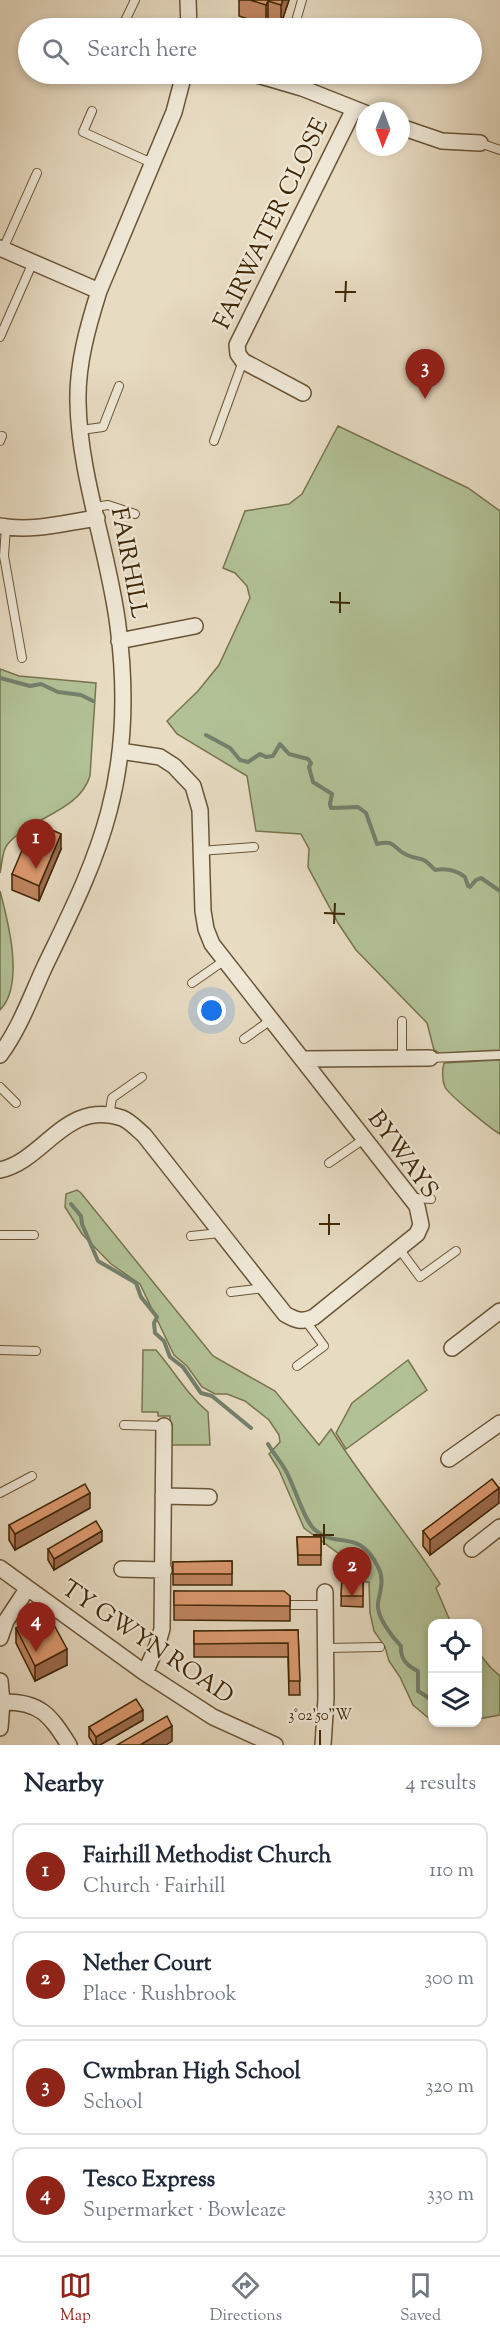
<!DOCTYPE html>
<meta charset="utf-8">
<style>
:root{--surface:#fff;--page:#f2f2f3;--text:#1f2937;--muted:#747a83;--line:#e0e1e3;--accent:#8f2418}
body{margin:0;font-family:"Sorts Mill Goudy",serif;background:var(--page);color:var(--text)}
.controls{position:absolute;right:18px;bottom:18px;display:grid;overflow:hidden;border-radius:12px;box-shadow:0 3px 9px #0003}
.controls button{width:54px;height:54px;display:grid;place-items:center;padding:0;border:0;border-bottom:2px solid var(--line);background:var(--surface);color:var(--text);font:30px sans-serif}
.compass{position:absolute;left:356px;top:102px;width:54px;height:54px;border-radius:50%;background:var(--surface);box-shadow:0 3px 9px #0003;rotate:181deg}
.you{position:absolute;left:212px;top:1011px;width:21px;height:21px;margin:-15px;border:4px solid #fff;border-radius:50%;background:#1a73e8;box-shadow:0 0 0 9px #1a73e833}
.badge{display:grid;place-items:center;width:39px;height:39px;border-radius:50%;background:var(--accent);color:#fff;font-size:20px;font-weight:700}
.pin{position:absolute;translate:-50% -50px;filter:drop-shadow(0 2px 3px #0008)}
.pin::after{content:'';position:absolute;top:32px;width:21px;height:18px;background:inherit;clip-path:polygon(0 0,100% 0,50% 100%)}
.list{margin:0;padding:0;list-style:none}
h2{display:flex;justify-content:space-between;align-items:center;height:78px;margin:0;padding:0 24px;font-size:26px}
h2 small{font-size:20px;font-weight:400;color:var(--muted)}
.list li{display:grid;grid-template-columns:39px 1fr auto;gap:18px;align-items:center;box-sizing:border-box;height:96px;margin:0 12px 12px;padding:0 12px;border:2px solid var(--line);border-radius:12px}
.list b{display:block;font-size:22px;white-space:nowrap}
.list p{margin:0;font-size:20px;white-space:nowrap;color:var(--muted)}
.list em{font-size:20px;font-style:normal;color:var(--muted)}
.icon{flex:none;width:33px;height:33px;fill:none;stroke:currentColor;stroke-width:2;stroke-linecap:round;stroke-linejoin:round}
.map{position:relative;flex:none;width:500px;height:1745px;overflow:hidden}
.search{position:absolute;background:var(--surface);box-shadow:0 3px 9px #0003;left:18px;right:18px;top:18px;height:66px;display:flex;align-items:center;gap:15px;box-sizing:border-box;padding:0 21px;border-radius:33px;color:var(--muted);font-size:22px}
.sheet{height:510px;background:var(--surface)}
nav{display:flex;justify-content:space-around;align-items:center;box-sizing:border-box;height:84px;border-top:2px solid var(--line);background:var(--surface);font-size:16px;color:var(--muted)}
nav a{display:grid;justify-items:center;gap:3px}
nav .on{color:var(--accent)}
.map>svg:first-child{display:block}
</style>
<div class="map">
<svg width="500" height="1745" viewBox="0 0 500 1745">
<rect width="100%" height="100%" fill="#e7dbc2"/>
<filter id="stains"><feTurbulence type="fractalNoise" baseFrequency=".00333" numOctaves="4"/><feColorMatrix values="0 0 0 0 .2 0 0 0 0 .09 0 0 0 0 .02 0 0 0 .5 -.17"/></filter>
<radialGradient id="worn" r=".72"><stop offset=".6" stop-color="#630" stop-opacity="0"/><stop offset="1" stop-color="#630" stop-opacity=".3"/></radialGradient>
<path fill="#b2c196" stroke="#79744e" stroke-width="1.5" d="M338 426 468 488 500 511V1050L439 1053 434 1050 427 1023 356 950 338 923 308 867 309 849 301 834 256 831 247 776 177 734 167 721 198 691 219 665 250 598 247 586 235 573 223 568 245 511 289 504 302 494Z
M0 669 19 676 96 683 90 776C79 812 30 817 7 845 2 851 2 865 0 873Z
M0 891C8 921 25 985 0 1010Z
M500 1060V1134C491 1129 449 1095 445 1087 442 1080 442 1070 444 1063Z
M77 1190 81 1193 213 1356 275 1391 319 1445 331 1429C364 1483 406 1530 440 1584L436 1588 451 1623 432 1624V1721L413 1705 400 1677 389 1661 385 1647 374 1631 370 1613 369 1582H355L354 1565 304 1528 279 1470 269 1454 280 1442 279 1435 269 1420 245 1401 227 1394H215L202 1387 187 1366 174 1355 140 1284 111 1264 82 1234 65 1207 66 1194Z
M143 1350H156C175 1372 185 1392 208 1412L210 1445H170V1416H158V1412H142Z
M408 1360 427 1390 346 1449 336 1433 352 1403Z
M478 1652 491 1668 500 1676V1715L478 1719Z"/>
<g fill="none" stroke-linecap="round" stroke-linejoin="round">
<path stroke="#74806d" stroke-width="4" d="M0 678 30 686 41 684 58 692 81 695 93 701
M206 735 230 748 240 760 248 762 260 754 266 757 273 756 280 744 289 754 308 759 311 763 309 767 313 782 332 794 330 804 331 808 358 807 366 813 377 844C396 839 393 849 407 855 423 862 420 854 435 870 447 868 456 870 465 877L468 886 470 887 476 880 481 878 500 891
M71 1204 81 1216 82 1224 98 1261 136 1283 141 1297 157 1317 154 1323 155 1333 164 1341 170 1357 183 1367 201 1393 212 1396 251 1428
M268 1444C274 1454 281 1462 286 1471 294 1485 304 1520 314 1529 336 1550 359 1527 378 1567 385 1580 380 1590 378 1603 376 1616 392 1637 401 1646 400 1659 407 1666 418 1671V1691L432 1700"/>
<defs>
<path id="lane" d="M124 23 135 0
M122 28 124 23 189 28
M294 28 302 0
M99 79 101 74
M92 111 83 132 154 164
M480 143 500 150
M3 249 37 173
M0 337 33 262
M81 430 103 427 119 386
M0 441 2 436
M214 441 243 361
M95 507 108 505 135 514
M6 527 4 556 22 658
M200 851 254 847
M192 983 225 960
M402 1021V1058
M244 1039 271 1020
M430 1058 500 1055
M0 1087 16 1103
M109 1116 112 1098 142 1077
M329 1163 364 1139
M413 1198 431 1199
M0 1235H34
M191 1236 220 1233
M400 1250 420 1277 456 1251
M231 1292 265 1288
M0 1350 36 1351
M297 1366 324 1346 306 1321
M124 1425 164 1426
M0 1493 32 1476
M290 1605H325
M326 1648 380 1647"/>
<path id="street" d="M188 0 189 28
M254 74 302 88 365 113
M401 127 442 141 480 143
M0 248 99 291
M303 393 243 361 238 354 237 345 354 109
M0 526C33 532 64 523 97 518
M119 641 195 626
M0 1055C20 1028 31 996 45 966 69 916 95 865 109 811 125 751 126 687 118 626 109 553 79 475 78 402 77 364 88 326 99 291L174 112 184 74
M302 1059 430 1058
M0 1170C45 1160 66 1099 122 1118 130 1121 138 1130 144 1135L285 1314C295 1320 302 1323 314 1317L417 1234 421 1225 417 1206 212 944 206 929 203 911 200 810 193 786 174 766 160 757 120 751
M452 1348 500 1311
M449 1459 500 1423
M163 1496 209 1497
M472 1549 500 1527
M0 1568 145 1673 213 1717 275 1745
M122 1569 164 1570
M0 1638 6 1621 27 1589
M145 1673 157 1646 162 1629 164 1426
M0 1681 2 1702 0 1728
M2 1702C40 1701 50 1715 69 1745
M323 1745 326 1698 325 1592"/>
</defs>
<use href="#lane" stroke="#6a5435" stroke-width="10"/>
<use href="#street" stroke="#6a5435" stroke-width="18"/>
<use href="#lane" stroke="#efe8d7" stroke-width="8"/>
<use href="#street" stroke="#efe8d7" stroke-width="15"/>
</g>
<path fill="#be845f" stroke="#402706" stroke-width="1.5" d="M239 0H289L281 24 268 20 266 25 239 16Z
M61 849 39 901 12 890V874Z
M499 1503 430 1555 423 1546V1531Z
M90 1508 15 1550 9 1540V1525Z
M297 1537H321V1565H298Z
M102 1541 54 1570 48 1560V1549Z
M232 1561V1585H173V1562Z
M342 1576 363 1577V1607L341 1606Z
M174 1591 290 1596V1621L174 1620Z
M33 1624 67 1665 35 1681 16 1643V1628Z
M298 1630 300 1695H289L288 1657H194V1631Z
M143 1720 100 1745H94L89 1737V1727Z"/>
<path fill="#9b6b4e" stroke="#402706" stroke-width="1.5" d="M283 0H289L281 24V5Z
M268 1V20L266 25V5Z
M61 834V849L39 901V886Z
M499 1488V1503L430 1555V1540Z
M90 1493V1508L15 1550V1534Z
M102 1531V1541L54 1570V1559Z
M67 1649V1665L35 1681V1666Z
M143 1710V1720L100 1745H96V1737Z
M172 1726V1741L166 1745H140Z"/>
<path fill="#dd996f" stroke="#402706" stroke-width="1.5" d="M250 0H283L281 5 268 1 266 5Z
M34 822 61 834 39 886 12 874Z
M492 1479 499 1488 430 1540 423 1531Z
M85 1484 90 1493 15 1534 9 1525Z
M96 1521 102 1531 54 1559 48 1549Z
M297 1537H321V1555H298Z
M232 1561V1574H173V1562Z
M342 1576 363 1577V1596H341Z
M174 1591H284L290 1596V1606L174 1605Z
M45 1618 49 1627 54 1625 67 1649 35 1666 16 1628 31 1620 33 1624Z
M298 1630 300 1681H289L288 1643 194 1644V1631Z
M136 1699 143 1710 96 1737 89 1727Z
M167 1716 172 1726 140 1745H117Z"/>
<path fill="none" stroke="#402706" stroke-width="2" d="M335 292H356M345 302 346 281M330 602 350 603M340 613V592M324 913 345 914M334 924 335 903M319 1224H340M329 1235V1214M313 1535H334M324 1545V1524M320 1745V1730"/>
<g text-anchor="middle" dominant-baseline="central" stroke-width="4.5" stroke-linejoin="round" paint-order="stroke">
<g font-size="24" fill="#402706" stroke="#efe8d7">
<text transform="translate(272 224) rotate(-64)">FAIRWATER CLOSE</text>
<text transform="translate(128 563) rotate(79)">FAIRHILL</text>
<text transform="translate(402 1155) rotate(54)">BYWAYS</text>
<text transform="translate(147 1643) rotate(34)">TY GWYN ROAD</text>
</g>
</g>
<g font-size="15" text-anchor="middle" fill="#402706" stroke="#efe8d7" stroke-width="4.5" stroke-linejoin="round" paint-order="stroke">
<text x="320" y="1720">3°02'50"W</text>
</g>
<rect width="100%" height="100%" filter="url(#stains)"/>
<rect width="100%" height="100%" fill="url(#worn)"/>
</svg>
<div class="controls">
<button><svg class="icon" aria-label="locate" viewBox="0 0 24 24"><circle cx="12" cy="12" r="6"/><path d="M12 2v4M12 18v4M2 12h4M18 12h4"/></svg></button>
<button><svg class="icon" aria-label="layers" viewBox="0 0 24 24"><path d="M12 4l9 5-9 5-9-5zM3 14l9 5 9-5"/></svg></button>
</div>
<svg class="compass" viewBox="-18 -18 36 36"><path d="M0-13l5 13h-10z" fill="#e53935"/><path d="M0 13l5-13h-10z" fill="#747a83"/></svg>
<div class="you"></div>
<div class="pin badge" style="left:36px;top:869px">1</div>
<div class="pin badge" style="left:352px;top:1597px">2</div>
<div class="pin badge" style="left:425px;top:399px">3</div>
<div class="pin badge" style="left:36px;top:1652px">4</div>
<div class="search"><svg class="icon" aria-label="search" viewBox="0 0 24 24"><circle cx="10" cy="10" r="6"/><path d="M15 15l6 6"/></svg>Search here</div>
</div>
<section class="sheet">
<h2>Nearby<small>4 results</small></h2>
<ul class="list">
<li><span class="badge">1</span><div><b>Fairhill Methodist Church</b><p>Church · Fairhill</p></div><em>110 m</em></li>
<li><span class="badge">2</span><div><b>Nether Court</b><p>Place · Rushbrook</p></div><em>300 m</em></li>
<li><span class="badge">3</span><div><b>Cwmbran High School</b><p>School</p></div><em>320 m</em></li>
<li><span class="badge">4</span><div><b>Tesco Express</b><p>Supermarket · Bowleaze</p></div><em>330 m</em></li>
</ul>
</section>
<nav>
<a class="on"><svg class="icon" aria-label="map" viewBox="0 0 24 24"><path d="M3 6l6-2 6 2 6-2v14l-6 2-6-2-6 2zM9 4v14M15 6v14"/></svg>Map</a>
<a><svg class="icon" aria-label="directions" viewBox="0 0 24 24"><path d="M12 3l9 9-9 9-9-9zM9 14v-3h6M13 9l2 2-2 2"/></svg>Directions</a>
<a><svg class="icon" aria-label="saved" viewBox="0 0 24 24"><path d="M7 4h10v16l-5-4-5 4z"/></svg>Saved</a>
</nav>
